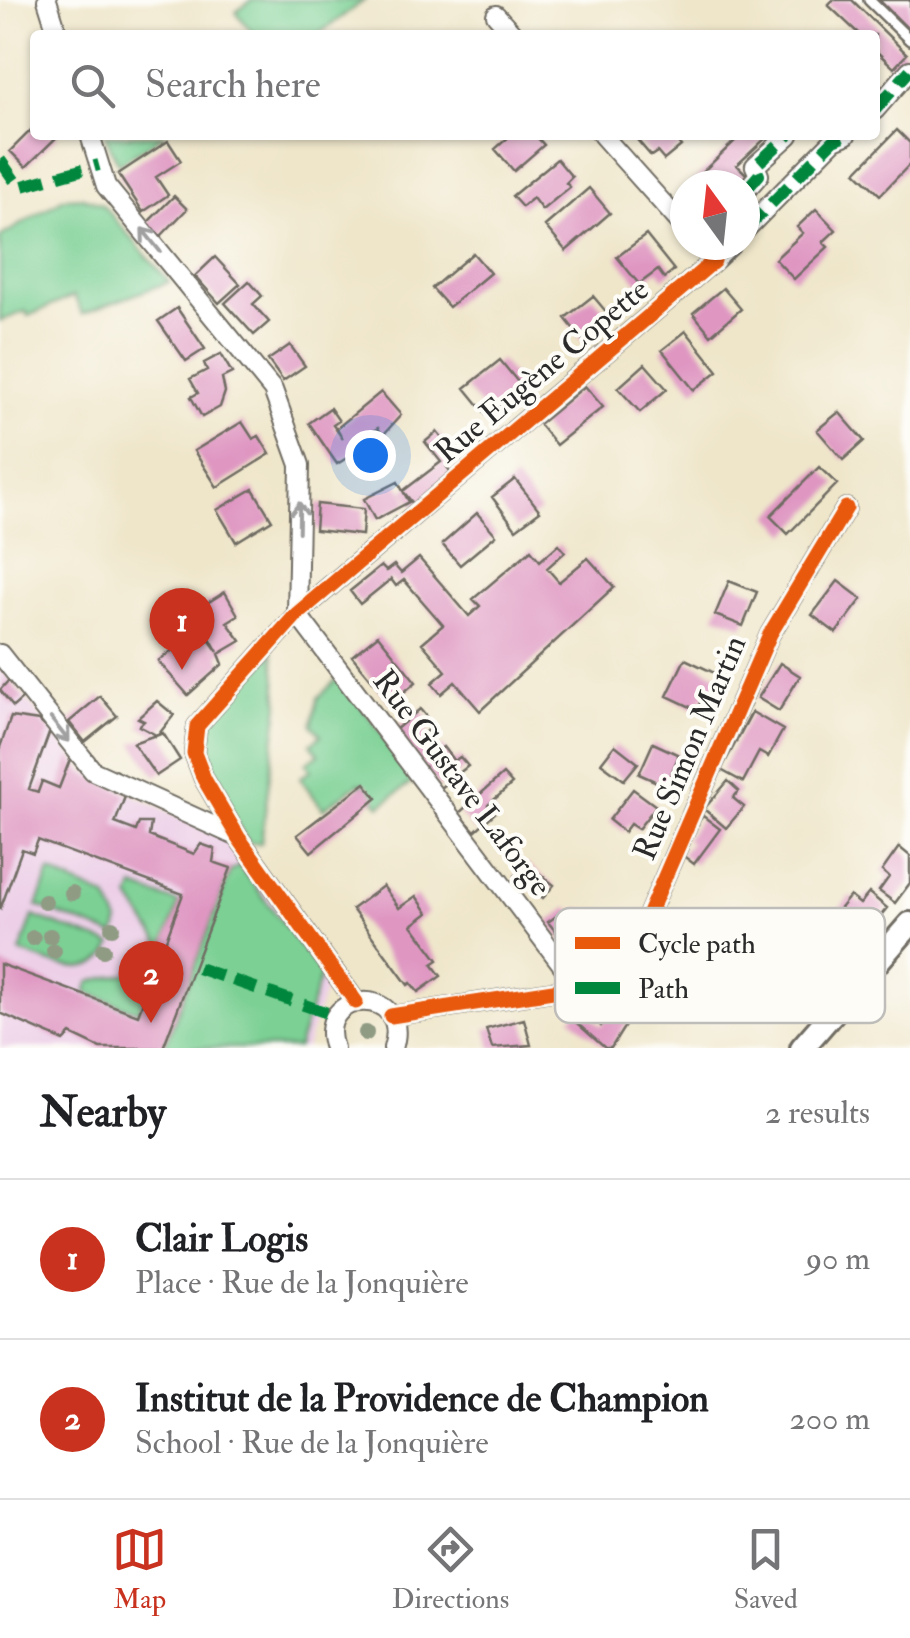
<!DOCTYPE html>
<meta charset="utf-8">
<style>
:root{--surface:#fff;--page:#f2f2f2;--text:#202124;--muted:#757577;--line:#e0e0e0;--accent:#c8321e}
body{margin:0;font-family:"IM FELL Double Pica",serif;background:var(--page);color:var(--text)}
.compass{position:absolute;left:670px;top:170px;width:90px;height:90px;border-radius:50%;background:var(--surface);box-shadow:0 2px 8px #0004;rotate:345deg}
.you{position:absolute;left:370px;top:455px;width:35px;height:35px;margin:-25px;border:8px solid #fff;border-radius:50%;background:#1a73e8;box-shadow:0 0 0 15px #1a73e833}
.badge{display:grid;place-items:center;width:65px;height:65px;border-radius:50%;background:var(--accent);color:#fff;font-size:32px;font-weight:700}
.pin{position:absolute;translate:-50% -82px;filter:drop-shadow(0 2px 5px #0008)}
.pin::after{content:'';position:absolute;top:52px;width:35px;height:30px;background:inherit;clip-path:polygon(0 0,100% 0,50% 100%)}
.list{margin:0;padding:0;list-style:none}
h2{display:flex;justify-content:space-between;align-items:center;height:130px;margin:0;padding:0 40px;font-size:42px}
h2 small{font-size:32px;font-weight:400;color:var(--muted)}
.list li{display:grid;grid-template-columns:65px 1fr auto;gap:30px;align-items:center;box-sizing:border-box;height:160px;padding:0 40px;border-top:2px solid var(--line)}
.list b{display:block;font-size:38px;white-space:nowrap}
.list p{margin:0;font-size:32px;white-space:nowrap;color:var(--muted)}
.list em{font-size:32px;font-style:normal;color:var(--muted)}
.icon{flex:none;width:55px;height:55px;fill:none;stroke:currentColor;stroke-width:2;stroke-linecap:round;stroke-linejoin:round}
.map{position:relative;flex:none;width:910px;height:1048px;overflow:hidden}
.search{position:absolute;background:var(--surface);box-shadow:0 2px 8px #0004;left:30px;right:30px;top:30px;height:110px;display:flex;align-items:center;gap:25px;box-sizing:border-box;padding:0 35px;border-radius:10px;color:var(--muted);font-size:38px}
.sheet{height:450px;background:var(--surface)}
nav{display:flex;justify-content:space-around;align-items:center;box-sizing:border-box;height:140px;border-top:2px solid var(--line);background:var(--surface);font-size:28px;color:var(--muted)}
nav a{display:grid;justify-items:center;gap:5px}
nav .on{color:var(--accent)}
.map>svg:first-child{display:block}
</style>
<div class="map">
<svg width="910" height="1048" viewBox="0 0 910 1048">
<rect width="100%" height="100%" fill="#fdfcf7"/>
<filter id="ink" filterUnits="userSpaceOnUse"><feTurbulence type="fractalNoise" baseFrequency=".01" numOctaves="2"/><feDisplacementMap in="SourceGraphic" scale="20" xChannelSelector="R" yChannelSelector="G"/><feConvolveMatrix kernelMatrix="1 2 1 2 8 2 1 2 1" color-interpolation-filters="sRGB"/></filter>
<filter id="wash" filterUnits="userSpaceOnUse"><feTurbulence type="fractalNoise" baseFrequency=".0048" numOctaves="4" result="noise"/><feDisplacementMap in="SourceGraphic" scale="40" xChannelSelector="R" yChannelSelector="G"/><feGaussianBlur stdDeviation="2.25" result="paint"/><feColorMatrix in="noise" values="0 0 0 0 0 0 0 0 0 0 0 0 0 0 0 0 0 1.4 0 .05"/><feComposite in="paint" operator="in"/></filter>
<g filter="url(#wash)">
<rect width="100%" height="100%" fill="#efe6ca"/>
<path fill="#edd0e8" d="M0 667 85 771 224 839 330 973 306 1048H0Z"/>
<path fill="#7bd094" stroke="#537e60" stroke-width="2.5" d="M252 0H365L317 35H254L236 12Z
M105 135H164L118 164Z
M83 197 102 204 169 282 82 314 74 296 28 316 26 311 0 321V237L64 198Z
M273 653 279 705 261 843H248L199 752 202 725Z
M335 681H343L416 779 380 806 360 783 323 809 300 778 311 770 306 763 319 754 311 744 321 735 312 725 318 698Z
M239 865 321 973 298 1048H164L230 872Z
M50 872 107 898 119 922 115 936 37 906Z
M134 887 179 903 163 948 130 898Z
M33 916 112 945C95 985 49 962 20 952Z
M155 968 139 1012 86 992 90 981Z"/>
<g id="blocks">
<path fill="#df97c2" d="M833 0H852L907 54 894 68 875 50V35H860L828 5Z
M879 0H910V31Z
M35 126V135H59L26 167 10 151Z
M897 130 910 143V164L880 195 856 172Z
M511 135H535L544 145 514 171 495 149Z
M633 135H672L681 146 664 160 657 152 651 156Z
M741 135H769L737 165 747 175 736 185H689Z
M168 141 181 161 156 177 168 195 143 212 118 174Z
M557 159 572 177 566 183 570 187 542 210 533 198 522 207 512 196Z
M589 188 610 213 566 251 545 226Z
M174 196 187 209 158 239 144 226Z
M816 209 836 230 823 242 828 247 794 279 775 259 803 233 797 227Z
M646 235 674 270 664 278 658 270 639 284 617 257Z
M473 253 490 273 449 307 432 288Z
M215 257 240 284 219 303 195 276Z
M249 281 262 296 253 304 269 322 254 335 225 303Z
M723 288 741 309 711 335 693 313Z
M593 296 613 320 585 343 565 318Z
M177 308 205 349 186 361 158 321Z
M686 331 718 371 694 390 662 350Z
M290 345 305 366 283 381 268 360Z
M221 354 232 373 222 378 225 392 220 407 202 417 191 397 198 393 190 379 207 370 204 363Z
M500 360 522 387 487 415 465 388Z
M645 364 667 389 640 412 618 388Z
M585 386 603 407 556 445 539 424Z
M381 392 401 415 383 435 378 428 353 443V454L337 464 309 423 330 408 339 421 333 425 343 439 337 428Z
M839 412 864 441 843 460 817 430Z
M242 422 253 439 259 436 270 454 217 487 194 451Z
M437 432 458 458 447 467 453 475 415 506 403 491 441 462 425 442Z
M819 467 837 484 788 534 770 516Z
M515 479 540 511 516 529 492 497Z
M398 482 409 502 375 520 364 499Z
M253 489 272 520 236 542 217 510Z
M317 504 364 509 362 535 315 530Z
M477 513 496 535 460 565 442 544Z
M559 544 565 552 547 568 559 582 588 558 614 587 480 711 455 682 441 694 432 683 446 671 422 643 443 625 404 580 396 586 391 579 360 604 350 591 381 566 386 571 394 565 401 573 419 558 469 616 480 606 473 599 531 550 540 561Z
M729 581 757 592 743 626 715 615Z
M838 581 862 599 836 633 812 615Z
M225 592 238 615 227 622 241 641 219 654 223 664 188 695 158 661 173 650 181 656 205 634 218 652 200 620 208 615 204 605Z
M378 635 416 682 391 703 352 656Z
M685 659 721 676 709 699 703 696 697 710 667 696Z
M780 663 800 676 779 711 758 698Z
M9 680 23 698 13 707 0 690Z
M100 696 117 716 85 742 69 722Z
M157 701 174 715 158 735 163 733 180 760 156 776 133 743 156 735 139 726 144 721 138 718Z
M420 709 433 725 424 733 438 750 443 747 454 761 460 757 468 766 440 788 395 730Z
M752 712 783 730 768 757 759 752 743 782 721 770Z
M11 717 39 721 50 731 29 789 38 792 42 781 59 788 71 757 81 772 126 794 115 823 136 831 139 823H151L149 836 194 854 201 844 215 849 213 862 231 868 163 1048H100L71 1034 64 1041 0 1013V964L138 1015 183 894 38 840 33 853 22 849 0 910V747Z
M653 743 679 755 666 786 639 774Z
M615 745 638 763 624 780 601 763Z
M503 774 512 784 488 805 495 813 475 831 459 813Z
M728 781 739 791 733 798 744 807 726 828 704 809Z
M365 783 377 798 311 852 297 835Z
M633 789 656 806 638 829 630 824 624 832 609 820Z
M703 816 720 829 694 864 681 854 690 842 685 839Z
M899 847 910 856V883L895 903 879 891 889 877 882 871Z
M526 863 554 885 543 898 515 876Z
M383 886 399 908 416 896 428 913 412 925 438 960 432 964 441 976 418 992 411 983 408 985 352 909Z
M869 893 887 908 864 936 836 913 850 896 860 904Z
M569 907 574 913 580 908 587 916 575 925 598 954 583 966 548 922Z
M623 991 640 1002 611 1048H605L571 1018 583 1007 601 1026Z
M524 1019 531 1045 492 1048 486 1029Z"/>
</g>
</g>
<g filter="url(#ink)">
<use href="#blocks" fill-opacity="0" stroke="#706c63" stroke-width="2.5"/>
<g fill="none" stroke-linecap="round" stroke-linejoin="round">
<defs>
<path id="service" d="M869 0 910 40"/>
<path id="minor" d="M47 0 58 35
M496 15 514 35
M875 110 910 70
M90 135 106 186 273 390 300 465 297 614
M602 135 685 228
M745 191 759 175 755 166 789 135
M745 230 834 140 846 135
M714 261 731 245
M297 614 579 987
M0 654 93 771 238 837
M356 1002 238 837 204 779 194 753 197 726 297 614 714 261 700 245
M391 1016 579 987 634 948 770 634 846 508
M334 1048C313 988 413 985 393 1048"/>
<path id="tertiary" d="M802 1048 910 924"/>
</defs>
<use href="#service" stroke="#706c63" stroke-width="14"/>
<use href="#minor" stroke="#706c63" stroke-width="22"/>
<use href="#tertiary" stroke="#706c63" stroke-width="28"/>
<use href="#service" stroke="#fff" stroke-width="9"/>
<use href="#minor" stroke="#fff" stroke-width="18"/>
<use href="#tertiary" stroke="#fff" stroke-width="22"/>
<path stroke="#00873e" stroke-width="12" stroke-dasharray="25 12" stroke-linecap="butt" d="M875 110 910 70
M0 160 19 187 99 165
M745 191 759 175 755 166 789 135
M745 230 834 140 846 135
M714 261 731 245
M198 968 336 1016"/>
<defs>
<path id="cycleway" d="M356 1002 238 837 204 779 194 753 197 726 297 614 714 261 700 245
M391 1016 579 987 634 948 770 634 846 508"/>
</defs>
<use href="#cycleway" stroke="#fdfcf7" stroke-width="21"/>
<use href="#cycleway" stroke="#e8590c" stroke-width="15"/>
</g>
<g fill="#909b84">
<circle cx="72" cy="893" r="8"/>
<circle cx="45" cy="902" r="8"/>
<circle cx="112" cy="928" r="8"/>
<circle cx="50" cy="936" r="8"/>
<circle cx="33" cy="938" r="8"/>
<circle cx="103" cy="950" r="8"/>
<circle cx="54" cy="951" r="8"/>
<circle cx="366" cy="1033" r="8"/>
</g>
<defs><path id="oneway-shaft" d="M-6 0H5M1.5-3L5.5 0L1.5 3" fill="none" stroke-width="1.6" stroke-linecap="round" stroke-linejoin="round" transform="scale(2.5)"/></defs>
<g stroke="#a0a0a0">
<use href="#oneway-shaft" transform="translate(151 240) rotate(-129)"/>
<use href="#oneway-shaft" transform="translate(299 517) rotate(-89)"/>
<use href="#oneway-shaft" transform="translate(60 730) rotate(52)"/>
</g>
</g>
<g text-anchor="middle" dominant-baseline="central" stroke-width="8" stroke-linejoin="round" paint-order="stroke">
<g font-size="32" fill="#2b2b2b" stroke="#fdfcf7">
<text transform="translate(542 371) rotate(-40)">Rue Eugène Copette</text>
<text transform="translate(690 748) rotate(-67)">Rue Simon Martin</text>
<text transform="translate(462 783) rotate(53)">Rue Gustave Laforge</text>
</g>
</g>
<rect x="555" y="908" width="330" height="115" rx="15" fill="#fdfcf7" stroke="#bebdba" stroke-width="2.5"/>
<rect x="575" y="937" width="45" height="12" fill="#e8590c"/>
<rect x="575" y="982" width="45" height="12" fill="#00873e"/>
<g font-size="28" fill="#2b2b2b">
<text x="638" y="953">Cycle path</text>
<text x="638" y="998">Path</text>
</g>
</svg>
<svg class="compass" viewBox="-18 -18 36 36"><path d="M0-13l5 13h-10z" fill="#e53935"/><path d="M0 13l5-13h-10z" fill="#757577"/></svg>
<div class="you"></div>
<div class="pin badge" style="left:182px;top:670px">1</div>
<div class="pin badge" style="left:151px;top:1023px">2</div>
<div class="search"><svg class="icon" aria-label="search" viewBox="0 0 24 24"><circle cx="10" cy="10" r="6"/><path d="M15 15l6 6"/></svg>Search here</div>
</div>
<section class="sheet">
<h2>Nearby<small>2 results</small></h2>
<ul class="list">
<li><span class="badge">1</span><div><b>Clair Logis</b><p>Place · Rue de la Jonquière</p></div><em>90 m</em></li>
<li><span class="badge">2</span><div><b>Institut de la Providence de Champion</b><p>School · Rue de la Jonquière</p></div><em>200 m</em></li>
</ul>
</section>
<nav>
<a class="on"><svg class="icon" aria-label="map" viewBox="0 0 24 24"><path d="M3 6l6-2 6 2 6-2v14l-6 2-6-2-6 2zM9 4v14M15 6v14"/></svg>Map</a>
<a><svg class="icon" aria-label="directions" viewBox="0 0 24 24"><path d="M12 3l9 9-9 9-9-9zM9 14v-3h6M13 9l2 2-2 2"/></svg>Directions</a>
<a><svg class="icon" aria-label="saved" viewBox="0 0 24 24"><path d="M7 4h10v16l-5-4-5 4z"/></svg>Saved</a>
</nav>
